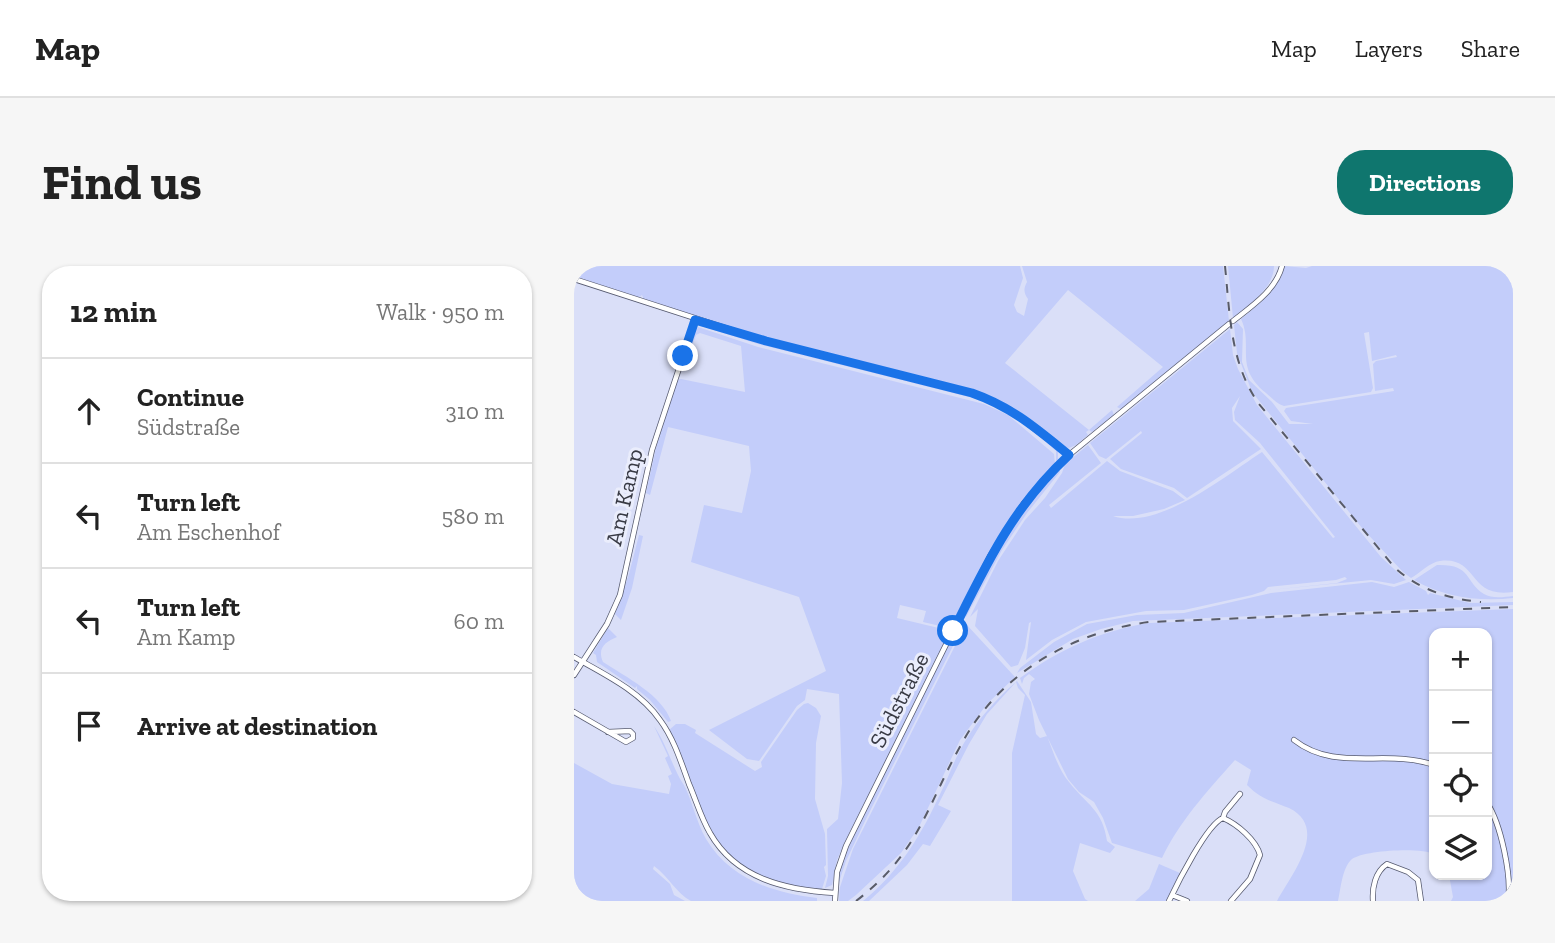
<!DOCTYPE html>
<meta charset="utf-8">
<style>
:root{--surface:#fff;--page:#f6f6f6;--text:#222;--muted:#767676;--line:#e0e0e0;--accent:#0f766e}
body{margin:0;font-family:"Zilla Slab",serif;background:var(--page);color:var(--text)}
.controls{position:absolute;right:21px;bottom:21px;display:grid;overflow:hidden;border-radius:14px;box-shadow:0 2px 5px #0004}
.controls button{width:63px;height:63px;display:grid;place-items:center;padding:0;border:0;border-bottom:2px solid var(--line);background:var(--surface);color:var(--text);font:35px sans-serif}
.stop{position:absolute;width:21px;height:21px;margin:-16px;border:5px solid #1a73e8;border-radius:50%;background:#fff}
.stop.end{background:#1a73e8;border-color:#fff;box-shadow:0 2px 7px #0008}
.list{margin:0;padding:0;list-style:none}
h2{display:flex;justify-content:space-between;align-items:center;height:91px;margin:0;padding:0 28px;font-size:30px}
h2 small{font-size:23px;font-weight:400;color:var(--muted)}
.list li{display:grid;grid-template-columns:46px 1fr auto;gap:21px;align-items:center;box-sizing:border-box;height:105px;padding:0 28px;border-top:2px solid var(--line)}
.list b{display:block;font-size:26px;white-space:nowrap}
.list p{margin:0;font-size:23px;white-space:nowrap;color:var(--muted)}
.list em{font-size:23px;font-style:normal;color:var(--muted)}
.icon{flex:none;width:38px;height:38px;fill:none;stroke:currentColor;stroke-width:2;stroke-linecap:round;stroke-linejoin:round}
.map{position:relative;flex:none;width:939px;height:635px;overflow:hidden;border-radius:28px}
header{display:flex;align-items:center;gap:42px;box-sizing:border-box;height:98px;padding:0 35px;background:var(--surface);border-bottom:2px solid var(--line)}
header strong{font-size:33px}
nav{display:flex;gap:38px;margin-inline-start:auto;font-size:24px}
.intro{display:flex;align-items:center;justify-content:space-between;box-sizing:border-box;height:168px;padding:0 42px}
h1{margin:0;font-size:49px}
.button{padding:18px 32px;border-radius:28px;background:var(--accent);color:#fff;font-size:24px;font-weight:700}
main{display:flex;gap:42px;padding:0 42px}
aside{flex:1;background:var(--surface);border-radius:28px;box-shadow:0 2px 5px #0004}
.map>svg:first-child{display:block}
</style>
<header>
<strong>Map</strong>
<nav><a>Map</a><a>Layers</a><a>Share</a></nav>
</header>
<div class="intro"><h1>Find us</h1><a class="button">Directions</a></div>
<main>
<aside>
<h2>12 min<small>Walk · 950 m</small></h2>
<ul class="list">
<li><svg class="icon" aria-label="ahead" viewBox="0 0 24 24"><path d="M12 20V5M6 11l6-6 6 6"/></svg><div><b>Continue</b><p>Südstraße</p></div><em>310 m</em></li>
<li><svg class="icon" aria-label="left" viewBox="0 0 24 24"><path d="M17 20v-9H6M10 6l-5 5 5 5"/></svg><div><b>Turn left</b><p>Am Eschenhof</p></div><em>580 m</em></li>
<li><svg class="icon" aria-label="left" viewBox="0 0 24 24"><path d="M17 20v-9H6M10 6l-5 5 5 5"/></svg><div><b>Turn left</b><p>Am Kamp</p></div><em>60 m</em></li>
<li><svg class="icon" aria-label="arrive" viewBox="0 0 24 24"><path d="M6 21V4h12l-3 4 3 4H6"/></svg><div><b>Arrive at destination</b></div></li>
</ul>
</aside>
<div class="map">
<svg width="939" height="635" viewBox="0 0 939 635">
<rect width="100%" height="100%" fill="#dadff8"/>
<path fill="#c3cdfa" d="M0 0H446L449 12 440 39 443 46 450 50 454 33C450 27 449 23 453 16L448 0H649L655 55 547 143 543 141 589 101 494 24 431 97 515 164 538 144 540 149 518 166 515 164 512 166 514 169 502 179 495 182C477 177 464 160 450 149 434 137 417 131 399 124L193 73 70 34 68 29 64 32 0 10Z
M654 0H700C700 22 675 39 659 52Z
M710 0 732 2 738 0H939V326C893 333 905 290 866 295 856 296 846 307 837 312L829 306 788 262 678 126 663 87 660 59 663 56 669 63 668 96 675 114 698 136 715 158H739L717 155 710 145 712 142 820 125 819 122 801 125 799 98 802 95 823 91 822 89 798 95 795 66 790 67 799 122 797 126 710 140C703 138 698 132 692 127 659 100 680 81 667 53 684 39 707 22 710 0Z
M127 60 405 131C435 145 459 161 484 184V194L482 195V185C462 165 437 147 411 135L184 78Z
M124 61 184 81 410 138 434 149 480 188 481 198 448 236 425 269 378 360 375 362 349 356 352 345 326 339 323 352 373 364 375 367 270 578 263 594 258 619 251 622 254 610 253 563 264 553 268 517 265 428 233 423 231 434 223 440 185 495 173 493 135 464 252 405 225 331 117 296 130 239 168 247 177 205 175 180 94 161 76 229 72 227 82 182 103 114 107 113 171 126 167 80 126 67 122 69 116 86 114 82 119 68Z
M656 63 659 89 664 103 683 139 807 291 832 314 820 318 797 314 695 324 763 317 773 313 771 311 762 314 694 321 690 325 678 329 610 344 572 345 512 356 478 374 452 394 457 356 455 357 451 382 444 399 437 401 401 360 404 343 396 351 424 295 451 254 471 232 488 207 491 198 514 179 527 197 475 239 477 242 533 195 546 205 599 225 611 234 590 243 559 250H539C584 265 651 210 688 186L759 272 761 271 686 177 661 154 660 146 666 130 658 142 659 155 687 183 613 232 600 222 547 203 536 193 568 167 567 165 532 193 525 190 516 177Z
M485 201 486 206 453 247 428 284 392 351V344C419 290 444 246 485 201Z
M65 269 69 270 58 322 47 354 41 348 55 308Z
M863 299C898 298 890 315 910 328 918 333 930 331 939 330V332C905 336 870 331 840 314Z
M798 316 820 321 835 316 852 325 854 329 856 327 896 337 939 336V339L559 355 527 363 499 373 443 407 446 402 480 376 513 358 563 349 610 347 697 327Z
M939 343V635H877L879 631 875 609H913V367H860V588C848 581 790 584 778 593 768 602 767 622 764 635H703C717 609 756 562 715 542 696 534 688 534 673 519L677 504 661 494C634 524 605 556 588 592L538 577 529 552 520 536 505 526 494 513 465 454 455 428 457 416 461 413 455 408 450 412 448 418 446 412C486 383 526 365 575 357Z
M387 357 390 358 292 553 272 595 264 619 265 607 273 581 384 360Z
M392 358 441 411 413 438 386 474 345 561 327 587 282 629 274 635H265L266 621 279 583Z
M34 362 43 371C31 376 23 382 29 396 52 411 88 429 97 455L94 456 76 434 63 423V420L61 422 23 396 22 389 19 387Z
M443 415 457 436 462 468 466 472 473 470C479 485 484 503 495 516 512 538 529 544 533 575L541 581 536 587 506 577 499 605 511 633 514 635H438V487L451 429 444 422 442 416 413 448 395 478 364 539 377 545 356 580 349 578 333 599 295 635H289C325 606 348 568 367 526 375 510 381 492 390 477 404 453 423 432 443 415Z
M234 437 242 442 247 450 242 477 241 533 251 568 252 599 250 601 252 610 248 623C132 614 135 552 95 464L102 458H111L122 464 121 467 181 505 188 501 187 496 223 444 230 438Z
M80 460C91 476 96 493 104 509 106 514 110 518 112 523 119 539 123 557 132 573 156 613 199 627 243 632V635H117C102 627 95 611 80 600L79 603 96 618 100 629 111 635H0V497L38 518 95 528 97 518 94 510 98 508 91 492 94 490Z
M585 598 606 607 592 635H561L575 623Z"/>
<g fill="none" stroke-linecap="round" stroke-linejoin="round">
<defs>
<path id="street" d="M0 13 192 75 398 127 435 143 495 189
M659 55C678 40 702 24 708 0
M0 391C30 408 66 425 86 454 100 473 107 496 115 518 122 534 127 552 136 567 162 613 212 624 261 627
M0 409 33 358 46 329 78 184 121 54
M0 446 52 476 59 472V468L56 465 34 466
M720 474C762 507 812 482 860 499
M913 537C927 558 938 611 934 635
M649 552C663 558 682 574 686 589L676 613 657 635
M598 629 613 635
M261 635 263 606 272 580 416 290 450 237 495 189 655 58
M595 635C603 618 633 558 649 552L651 546 666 528
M799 635C798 622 801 606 813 598L834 606 844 614 847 635"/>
</defs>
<use href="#street" stroke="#575b70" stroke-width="6"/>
<use href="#street" stroke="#fff" stroke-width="4.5"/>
<path stroke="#585b68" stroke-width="2" stroke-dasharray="9 9" stroke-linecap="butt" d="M651 0C656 49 656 97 685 138L821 302C846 324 875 333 907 336
M282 635C345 587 352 541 388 477 426 407 498 366 575 356L939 341"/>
</g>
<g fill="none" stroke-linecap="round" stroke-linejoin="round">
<path stroke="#1a73e8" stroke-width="9" d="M109 90 121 54 192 75 398 127C438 141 463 163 495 189 438 242 413 297 379 365"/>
</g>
<g text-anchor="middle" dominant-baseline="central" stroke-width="6" stroke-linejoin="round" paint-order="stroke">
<g font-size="23" fill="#383a44" stroke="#eaedfc">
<text transform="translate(50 231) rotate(-77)">Am Kamp</text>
<text transform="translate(325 434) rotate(-63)">Südstraße</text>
</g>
</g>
</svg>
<div class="controls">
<button>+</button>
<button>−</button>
<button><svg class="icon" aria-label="locate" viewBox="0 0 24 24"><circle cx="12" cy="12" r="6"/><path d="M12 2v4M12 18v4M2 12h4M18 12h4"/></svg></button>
<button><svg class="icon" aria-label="layers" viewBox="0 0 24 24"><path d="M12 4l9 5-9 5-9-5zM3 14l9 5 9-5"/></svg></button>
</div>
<div class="stop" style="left:379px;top:365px"></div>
<div class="stop end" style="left:109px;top:90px"></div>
</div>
</main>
